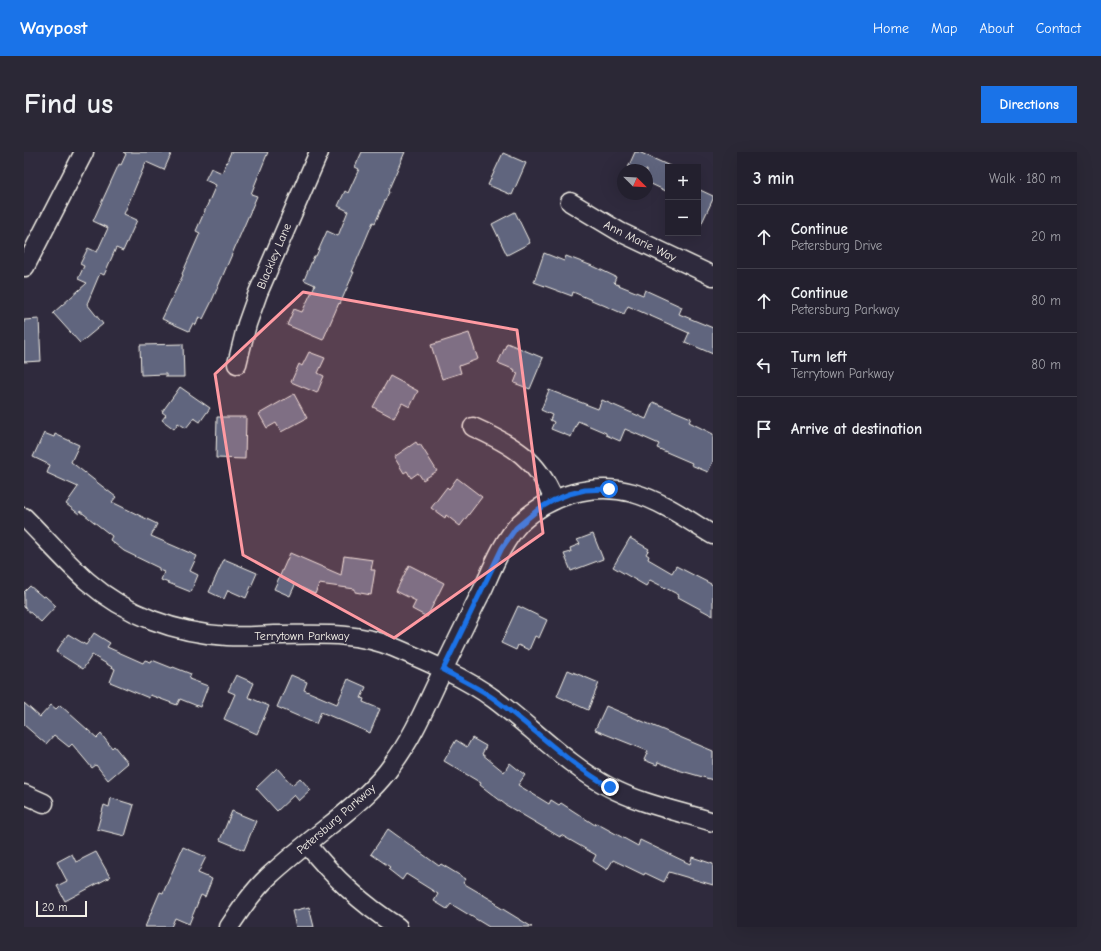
<!DOCTYPE html>
<meta charset="utf-8">
<style>
:root{--surface:#23202e;--page:#2b2836;--text:#f1f3f6;--muted:#a3a3aa;--line:#403e4a;--accent:#1a73e8}
body{margin:0;font-family:"Comic Neue",sans-serif;background:var(--page);color:var(--text)}
.controls{position:absolute;right:12px;top:12px;display:grid;overflow:hidden;border-radius:0px;box-shadow:0 4px 16px #0002}
.controls button{width:36px;height:36px;display:grid;place-items:center;padding:0;border:0;border-bottom:1px solid var(--line);background:var(--surface);color:var(--text);font:20px sans-serif}
.compass{position:absolute;left:593px;top:12px;width:36px;height:36px;border-radius:50%;background:var(--surface);box-shadow:0 4px 16px #0002;rotate:114deg}
.scale{position:absolute;left:12px;bottom:10px;width:51px;box-sizing:border-box;padding-left:4px;border:2px solid #f4f1e8;border-top:0;font-size:11px;line-height:14px;white-space:nowrap;color:#f4f1e8;-webkit-text-stroke:3px #2f2a3d;paint-order:stroke}
.stop{position:absolute;width:12px;height:12px;margin:-9px;border:3px solid #1a73e8;border-radius:50%;background:#fff}
.stop.end{background:#1a73e8;border-color:#fff;box-shadow:0 1px 4px #0008}
.list{margin:0;padding:0;list-style:none}
h2{display:flex;justify-content:space-between;align-items:center;height:52px;margin:0;padding:0 16px;font-size:17px}
h2 small{font-size:13px;font-weight:400;color:var(--muted)}
.list li{display:grid;grid-template-columns:26px 1fr auto;gap:12px;align-items:center;box-sizing:border-box;height:64px;padding:0 16px;border-top:1px solid var(--line)}
.list b{display:block;font-size:15px;white-space:nowrap}
.list p{margin:0;font-size:13px;white-space:nowrap;color:var(--muted)}
.list em{font-size:13px;font-style:normal;color:var(--muted)}
.icon{flex:none;width:22px;height:22px;fill:none;stroke:currentColor;stroke-width:2;stroke-linecap:round;stroke-linejoin:round}
.map{position:relative;flex:none;width:689px;height:775px;overflow:hidden;border-radius:0px}
header{display:flex;align-items:center;gap:24px;box-sizing:border-box;height:56px;padding:0 20px;background:var(--accent);color:#fff}
header strong{font-size:19px}
nav{display:flex;gap:22px;margin-inline-start:auto;font-size:14px}
.intro{display:flex;align-items:center;justify-content:space-between;box-sizing:border-box;height:96px;padding:0 24px}
h1{margin:0;font-size:28px}
.button{padding:10px 18px;border-radius:0px;background:var(--accent);color:#fff;font-size:14px;font-weight:700}
main{display:flex;gap:24px;padding:0 24px}
aside{flex:1;background:var(--surface);border-radius:0px;box-shadow:0 4px 16px #0002}
.map>svg:first-child{display:block}
</style>
<header>
<strong>Waypost</strong>
<nav><a>Home</a><a>Map</a><a>About</a><a>Contact</a></nav>
</header>
<div class="intro"><h1>Find us</h1><a class="button">Directions</a></div>
<main>
<div class="map">
<svg width="689" height="775" viewBox="0 0 689 775">
<rect width="100%" height="100%" fill="#2f2a3d"/>
<filter id="ink" filterUnits="userSpaceOnUse"><feTurbulence type="fractalNoise" baseFrequency=".025" numOctaves="2"/><feDisplacementMap in="SourceGraphic" scale="8" xChannelSelector="R" yChannelSelector="G"/><feConvolveMatrix kernelMatrix="1 2 1 2 8 2 1 2 1" color-interpolation-filters="sRGB"/></filter>
<g filter="url(#ink)">
<path fill="#61657e" stroke="#f4f1e8" d="M99 0H148L140 18 122 10 100 62 113 68 99 99 92 96 80 123 76 121 63 152 79 172 56 191 29 161 63 131 54 127 60 114 56 112 64 96 73 100 84 76 69 69 95 12 97 13 102 2Z
M207 0H244L227 42 233 44 187 151 179 167 175 165 172 173 169 171 165 179 138 167 159 123 158 122 176 81 172 79 192 33 181 28 187 16 198 21Z
M338 0H381L364 39 365 40 351 71 349 70 328 120H330L316 152 315 151 299 188 263 173 270 157 278 160 291 133 280 128 290 104H292L303 79 314 84 324 59 314 54 321 39 324 41 335 17 331 15Z
M611 0H615L648 15H644V40L623 30V18H603Z
M479 1 502 11 488 43 464 33Z
M674 37 689 44V47L674 79Z
M491 60 506 91 483 103 468 72Z
M520 101 540 109 542 104 571 115 592 125 590 130 592 132 619 143 621 138 658 155 655 162 689 176V202L661 190 665 181 604 154 600 162 549 140 548 144 510 130Z
M15 167 17 209 0 210V168Z
M445 181 454 207 435 214 437 221 418 227 407 193Z
M483 191 519 206 506 237 490 231 494 221 490 220 491 218 474 211Z
M159 192 160 225H142V222L117 223 116 193Z
M285 200 301 206 294 221 300 224 293 241 267 230 275 212 278 214Z
M366 224 394 239 386 255 378 251 370 266 349 255Z
M156 235 186 256 176 270 170 266 162 276 154 271 150 277 138 268 142 263 138 260Z
M525 238 574 257 578 248 622 267 629 250 667 266 665 270 689 282V309L684 320 667 313 668 311 633 296 635 292 601 277 596 289 582 283V281L554 269 547 285 527 277 530 270 526 268 528 263 517 258Z
M270 242 283 266 257 280 252 271 243 276 235 262Z
M193 265H222L221 307 192 306Z
M20 281 30 285 31 282 55 293 47 310 92 345 88 350 133 372 127 384 173 404 166 419 174 423 167 440 137 428 140 420 135 418V416L100 399 86 388 88 384 56 359 55 362 42 352 54 335 23 321 26 313 9 305Z
M392 290 394 293 396 292 413 319 399 328 394 321 387 326 383 319 380 321 370 305Z
M433 326 458 345 436 374 422 363 421 366 407 356 423 335 425 337Z
M569 382 579 407 547 419 540 402 547 400 546 396 556 392 553 388Z
M606 386 625 397 622 402 625 404 624 407 648 421 652 414 689 433V464L654 445 655 443 626 428 622 434 589 415Z
M266 401 317 423 320 404 349 408 347 418H351L347 443 331 440V437L295 432 291 442 271 433 266 444 250 437Z
M200 407 233 421 222 446 204 438 200 447 185 440Z
M385 413 420 431 403 465 388 457 392 449 372 439Z
M6 434 19 445 21 444 32 454 17 470 0 455V440Z
M494 454 523 468 515 486 511 484 505 498 494 493 492 498 477 491Z
M70 481 86 491 83 495 119 511 121 508 127 510 128 508 148 516 149 515 167 522 165 527 184 534 176 555 156 547 153 553 126 543 125 546 86 530 91 517 68 503 59 517 32 500 44 482 62 493Z
M544 518 575 531 564 558 533 544Z
M212 523 230 531 224 545 245 554 233 582 200 567 211 542 204 539Z
M267 523 283 530 280 538 313 552 324 527 342 535 337 546 340 547 339 550 356 557 346 581 297 560 292 572 253 555Z
M0 551 16 565 27 553 32 557 36 553 73 586 77 582 88 596 90 594 104 611 84 628 72 613 68 616 48 592 45 595 30 583 22 592 0 573Z
M582 554 689 599V628L654 618 634 610 633 613 620 608 624 599 571 578Z
M448 586 462 594 458 602 480 620 486 611 501 623 494 633 525 652 527 648 535 653 537 651 571 673 572 671 614 694 616 688 666 712 668 705 689 712V733L645 720 640 730 621 721 620 723 589 708 583 718 569 709 572 703 537 683 536 685 482 653 456 633 457 631 420 609 432 588 443 595Z
M253 616 268 633 276 626 287 638 275 649 270 643 253 659 232 636Z
M87 646 110 653 101 684 73 677 80 653 85 655Z
M208 659 232 669 220 698 196 688Z
M364 677 415 714 417 712 442 727 439 731 473 751 472 753 508 775H465L427 752 423 757 410 749 414 742 382 722 378 728 364 717 366 715 347 702Z
M159 695 182 705 174 721 188 727 181 745 177 743 165 772 151 766 147 775H121L136 740 139 741Z
M72 700 86 725 41 749 33 734 43 729 33 710 48 702 52 710Z
M285 755 290 775H272L268 759Z"/>
<g fill="none" stroke-linecap="round" stroke-linejoin="round">
<defs>
<path id="street" d="M546 50 596 80 689 124
M1 115 60 0
M213 212 223 172 234 141 295 0
M449 275C487 292 514 307 530 348
M0 365C21 386 41 409 63 429 102 463 152 481 203 484 218 485 234 484 250 483 290 483 331 479 369 495 402 509 442 526 470 547 509 576 543 613 585 635 617 652 654 659 689 670
M0 642 20 651
M283 692C309 725 339 753 374 775
M205 775C217 757 229 739 245 724 269 702 295 682 320 662 338 647 355 632 368 613 390 584 403 551 419 518 432 491 445 464 459 437 469 415 479 389 496 371 526 343 569 330 609 341 638 349 664 368 689 383"/>
</defs>
<use href="#street" stroke="#f4f1e8" stroke-width="21"/>
<use href="#street" stroke="#2f2a3d" stroke-width="18"/>
</g>
</g>
<g fill="none" stroke-linecap="round" stroke-linejoin="round" filter="url(#ink)">
<path stroke="#1a73e8" stroke-width="5" d="M585 337 561 338 545 342 530 348 516 356 492 376 478 396 419 518C436 527 453 535 469 546 509 575 543 611 586 635"/>
</g>
<path fill="#ff9aa2" fill-opacity="0.2" stroke="#ff9aa2" stroke-width="3" stroke-linejoin="round" d="M279 140 493 178 519 381 370 486 219 403 191 222Z"/>
<g text-anchor="middle" dominant-baseline="central" stroke-width="3.5" stroke-linejoin="round" paint-order="stroke">
<g font-size="12" fill="#f4f1e8" stroke="#2f2a3d">
<text transform="translate(616 89) rotate(26)">Ann Marie Way</text>
<text transform="translate(250 104) rotate(-67)">Blackley Lane</text>
<text x="278" y="484">Terrytown Parkway</text>
<text transform="translate(312 667) rotate(-41)">Petersburg Parkway</text>
</g>
</g>
</svg>
<div class="controls">
<button>+</button>
<button>−</button>
</div>
<svg class="compass" viewBox="-18 -18 36 36"><path d="M0-13l5 13h-10z" fill="#e53935"/><path d="M0 13l5-13h-10z" fill="#a3a3aa"/></svg>
<div class="scale">20 m</div>
<div class="stop" style="left:585px;top:337px"></div>
<div class="stop end" style="left:586px;top:635px"></div>
</div>
<aside>
<h2>3 min<small>Walk · 180 m</small></h2>
<ul class="list">
<li><svg class="icon" aria-label="ahead" viewBox="0 0 24 24"><path d="M12 20V5M6 11l6-6 6 6"/></svg><div><b>Continue</b><p>Petersburg Drive</p></div><em>20 m</em></li>
<li><svg class="icon" aria-label="ahead" viewBox="0 0 24 24"><path d="M12 20V5M6 11l6-6 6 6"/></svg><div><b>Continue</b><p>Petersburg Parkway</p></div><em>80 m</em></li>
<li><svg class="icon" aria-label="left" viewBox="0 0 24 24"><path d="M17 20v-9H6M10 6l-5 5 5 5"/></svg><div><b>Turn left</b><p>Terrytown Parkway</p></div><em>80 m</em></li>
<li><svg class="icon" aria-label="arrive" viewBox="0 0 24 24"><path d="M6 21V4h12l-3 4 3 4H6"/></svg><div><b>Arrive at destination</b></div></li>
</ul>
</aside>
</main>
